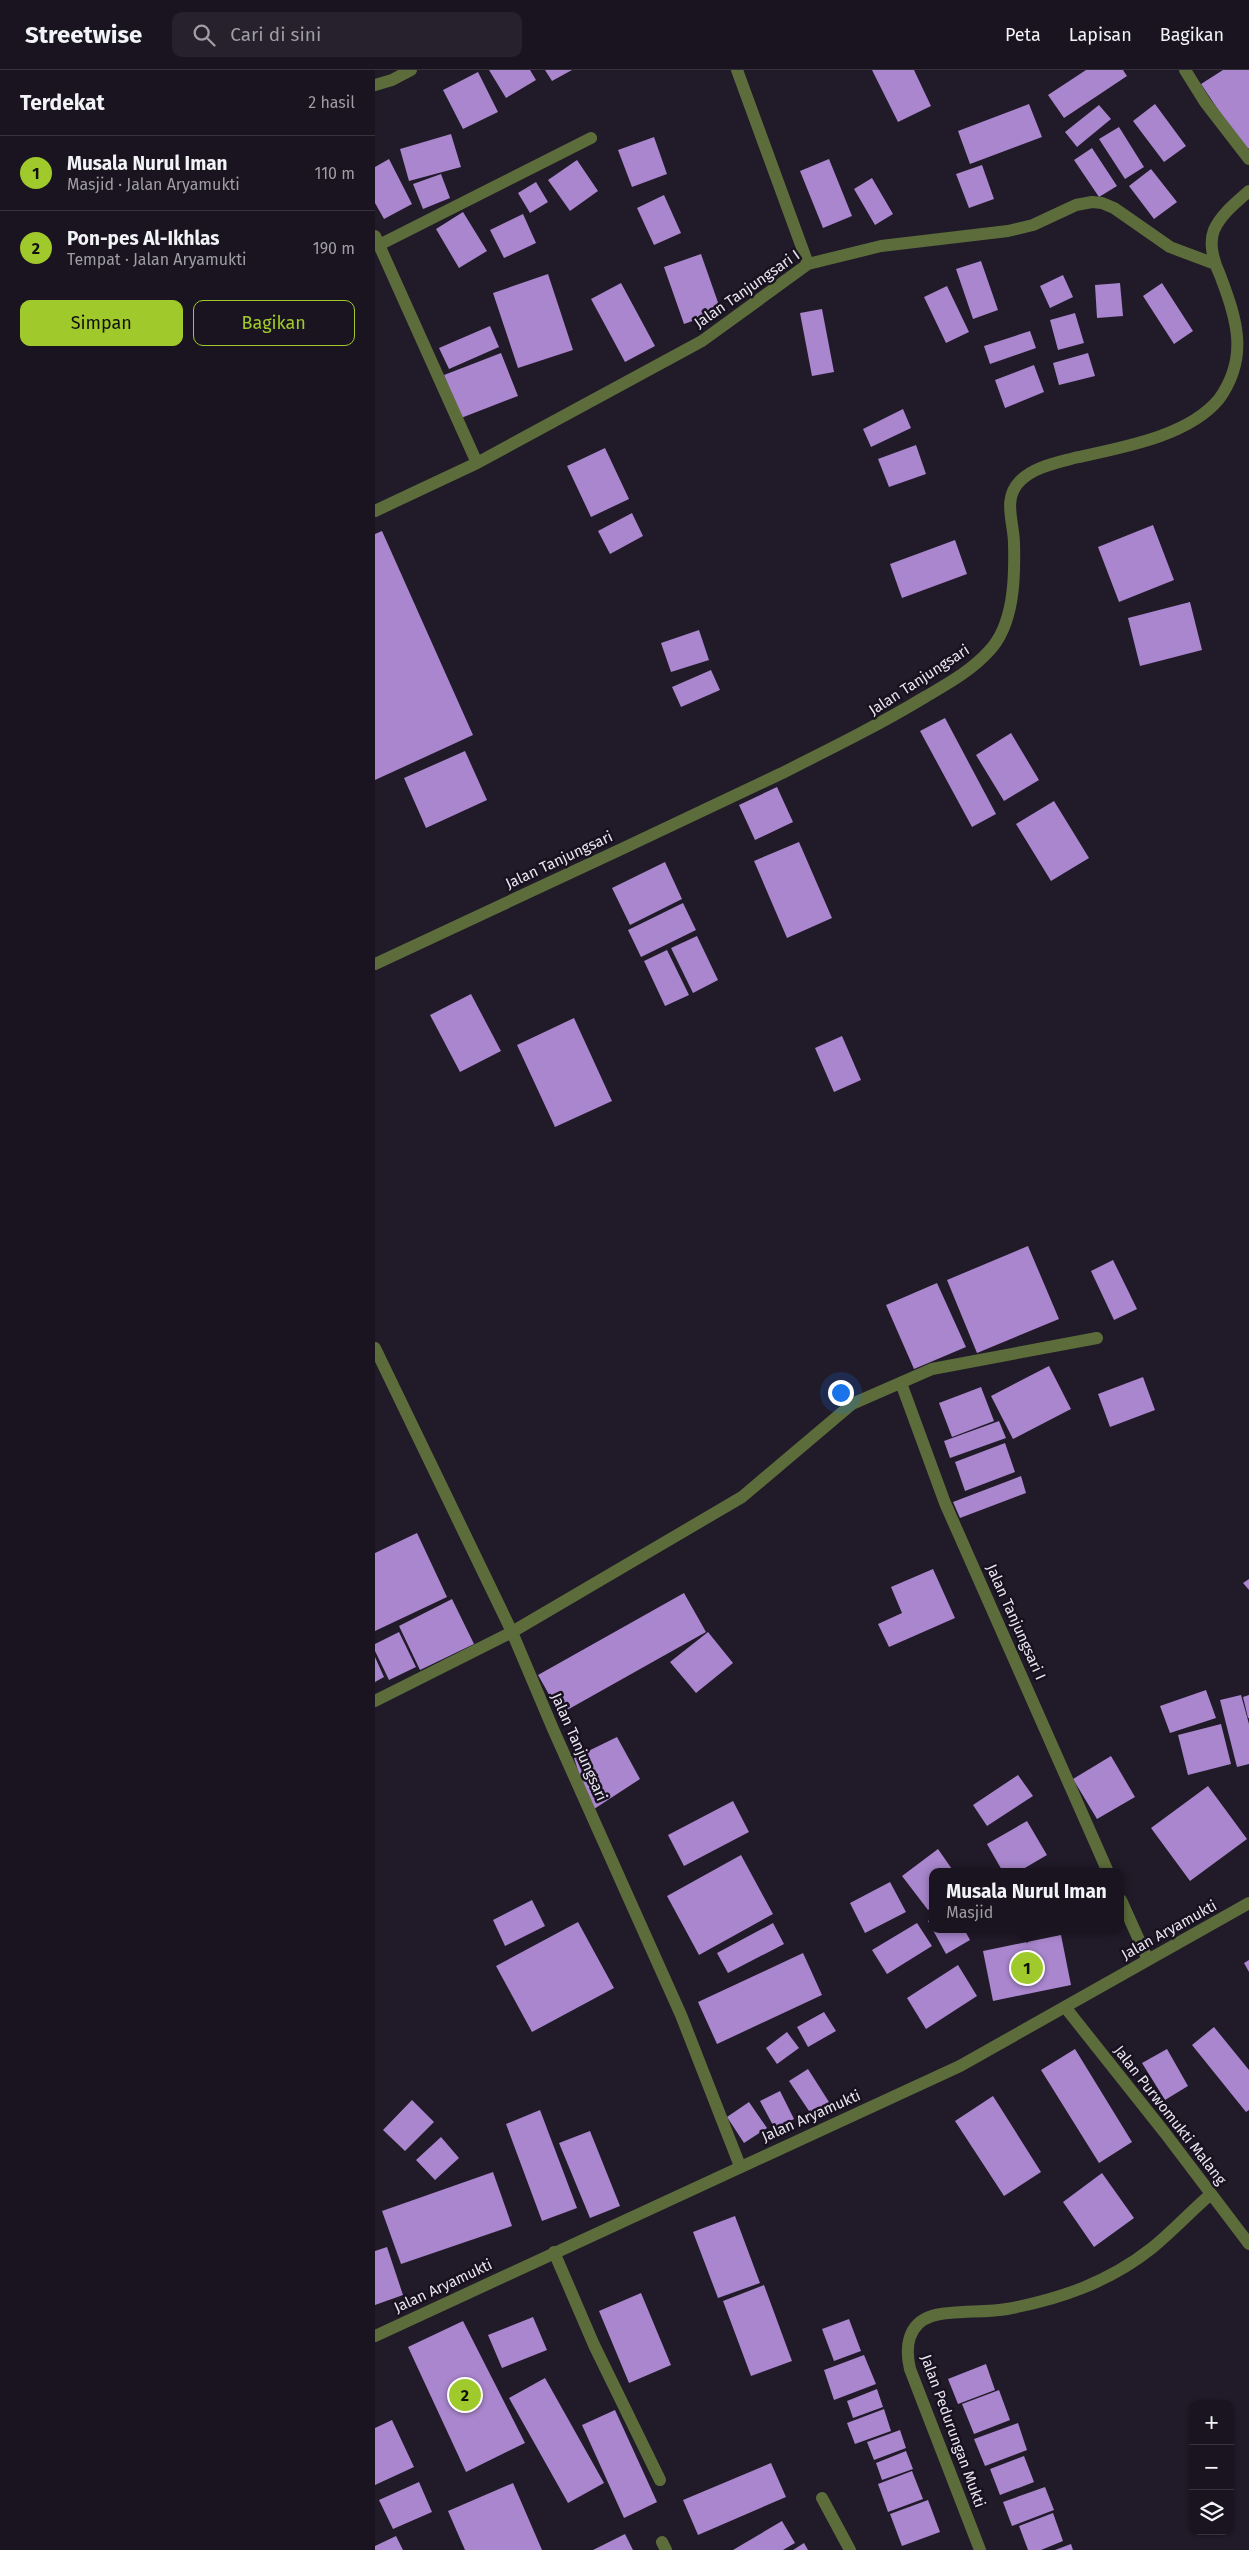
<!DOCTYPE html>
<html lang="id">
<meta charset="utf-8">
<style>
:root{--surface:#19141f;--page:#26212c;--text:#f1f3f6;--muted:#9f9ea4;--line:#37333d;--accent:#a0c92b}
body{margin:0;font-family:"Fira Sans",sans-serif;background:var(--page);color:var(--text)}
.controls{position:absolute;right:15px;bottom:15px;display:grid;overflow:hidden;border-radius:10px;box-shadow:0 1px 4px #0004}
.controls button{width:45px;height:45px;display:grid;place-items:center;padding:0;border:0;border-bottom:1px solid var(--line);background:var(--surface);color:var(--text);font:25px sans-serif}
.you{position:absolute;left:465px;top:1322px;width:18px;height:18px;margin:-12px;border:4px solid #fff;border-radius:50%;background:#1a73e8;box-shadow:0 0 0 8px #1a73e833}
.badge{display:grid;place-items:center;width:32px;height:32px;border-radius:50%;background:var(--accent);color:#111;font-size:16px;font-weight:700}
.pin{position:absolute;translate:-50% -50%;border:2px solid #fff;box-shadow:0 1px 5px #0006}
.popup{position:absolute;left:554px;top:1798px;width:195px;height:65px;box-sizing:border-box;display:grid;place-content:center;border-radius:10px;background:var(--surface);filter:drop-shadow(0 1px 4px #0005);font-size:16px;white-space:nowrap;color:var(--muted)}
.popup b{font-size:19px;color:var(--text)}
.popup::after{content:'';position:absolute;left:50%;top:100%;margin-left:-10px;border:10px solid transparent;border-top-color:var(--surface)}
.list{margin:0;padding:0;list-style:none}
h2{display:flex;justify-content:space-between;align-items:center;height:65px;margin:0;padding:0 20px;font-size:21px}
h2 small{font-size:16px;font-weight:400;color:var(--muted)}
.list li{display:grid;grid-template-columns:32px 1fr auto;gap:15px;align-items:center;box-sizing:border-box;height:75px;padding:0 20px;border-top:1px solid var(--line)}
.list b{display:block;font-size:19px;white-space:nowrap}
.list p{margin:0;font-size:16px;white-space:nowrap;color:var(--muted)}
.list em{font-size:16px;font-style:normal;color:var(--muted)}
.actions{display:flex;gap:10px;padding:15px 20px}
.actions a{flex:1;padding:11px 0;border:1px solid var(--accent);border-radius:10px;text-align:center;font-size:18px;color:var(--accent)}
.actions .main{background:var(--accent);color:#111}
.icon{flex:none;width:28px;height:28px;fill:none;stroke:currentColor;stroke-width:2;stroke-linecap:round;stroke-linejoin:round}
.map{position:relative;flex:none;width:874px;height:2480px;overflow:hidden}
header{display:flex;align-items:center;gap:30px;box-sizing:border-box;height:70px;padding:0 25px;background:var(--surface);border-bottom:1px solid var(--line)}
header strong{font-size:24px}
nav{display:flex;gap:28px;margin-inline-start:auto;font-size:18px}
.search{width:350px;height:45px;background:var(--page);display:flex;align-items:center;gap:12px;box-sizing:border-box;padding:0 18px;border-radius:10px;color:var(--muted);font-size:19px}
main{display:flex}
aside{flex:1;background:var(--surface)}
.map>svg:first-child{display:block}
</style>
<header>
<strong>Streetwise</strong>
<div class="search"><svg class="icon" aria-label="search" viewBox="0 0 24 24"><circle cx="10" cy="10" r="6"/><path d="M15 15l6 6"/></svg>Cari di sini</div>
<nav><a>Peta</a><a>Lapisan</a><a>Bagikan</a></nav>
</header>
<main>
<aside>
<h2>Terdekat<small>2 hasil</small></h2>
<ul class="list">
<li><span class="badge">1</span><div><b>Musala Nurul Iman</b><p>Masjid · Jalan Aryamukti</p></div><em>110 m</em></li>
<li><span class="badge">2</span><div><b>Pon-pes Al-Ikhlas</b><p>Tempat · Jalan Aryamukti</p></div><em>190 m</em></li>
</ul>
<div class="actions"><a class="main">Simpan</a><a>Bagikan</a></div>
</aside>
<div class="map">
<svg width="874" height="2480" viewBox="0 0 874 2480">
<rect width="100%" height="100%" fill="#211a29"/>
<path fill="#a986cd" d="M114 0H155L161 10 131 28Z
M170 0H197L177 11Z
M497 0H539L556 36 523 52Z
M711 0H748L752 6 689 48 673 25Z
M848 0H874V78L870 80 826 14Z
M103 2 123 42 88 59 68 20Z
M654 34 667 67 595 94 583 61Z
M780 34 811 76 789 92 758 51Z
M724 35 736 49 702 77 690 62Z
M744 57 769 97 750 109 724 69Z
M76 64 86 97 34 111 25 79Z
M279 67 292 104 257 117 243 80Z
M717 78 742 116 724 127 699 90Z
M14 89 37 134 9 149 0 133V97Z
M454 89 477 146 448 158 425 101Z
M202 90 223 121 195 141 173 110Z
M607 95 619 129 594 138 581 104Z
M776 99 802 132 779 149 754 116Z
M66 104 75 128 48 139 38 114Z
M497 108 518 144 500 155 479 119Z
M161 112 173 132 155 143 143 123Z
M289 125 306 163 279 175 262 138Z
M88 142 112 181 84 198 61 159Z
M148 144 161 173 129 188 115 160Z
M326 184 346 241 309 254 289 197Z
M606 191 623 240 598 249 581 199Z
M173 204 198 280 143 298 118 223Z
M688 205 698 227 675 238 665 216Z
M246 213 280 276 250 292 216 229Z
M745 213 748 246 722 248 720 215Z
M787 213 818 261 799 274 768 226Z
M572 216 594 262 571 273 549 227Z
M447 239 459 302 437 306 425 243Z
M700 243 709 273 683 280 675 250Z
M115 256 124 277 74 299 64 278Z
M655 261 661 278 615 294 609 276Z
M126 283 143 326 86 348 69 305Z
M713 283 720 306 684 315 678 293Z
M659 295 669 322 630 338 620 310Z
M528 339 536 358 496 377 488 359Z
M541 375 551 404 514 417 503 389Z
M230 378 254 429 216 447 192 396Z
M257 443 268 466 235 484 223 461Z
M778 455 799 510 744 532 723 477Z
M7 461 98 665 0 710V464Z
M580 470 592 504 527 528 515 494Z
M815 532 827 580 765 596 753 548Z
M324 560 334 590 296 602 286 573Z
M336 600 345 620 306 637 297 617Z
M570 648 621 744 597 757 545 661Z
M636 663 664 710 629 731 601 685Z
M90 681 112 730 51 758 29 708Z
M402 717 418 752 380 770 364 735Z
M679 731 714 788 676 811 641 754Z
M424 772 457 848 412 868 379 791Z
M290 792 307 829 255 855 237 818Z
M308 833 321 860 266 887 253 860Z
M322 866 343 910 318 923 296 878Z
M292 880 314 925 290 936 269 891Z
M96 924 126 981 85 1002 55 945Z
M199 948 237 1031 180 1057 142 975Z
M467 966 486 1010 459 1022 440 978Z
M653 1176 684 1249 602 1283 572 1210Z
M738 1190 762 1239 739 1250 716 1201Z
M562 1213 591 1277 539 1299 511 1235Z
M674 1296 696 1339 638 1369 616 1326Z
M768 1307 780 1340 735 1357 723 1324Z
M606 1317 619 1351 577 1367 564 1333Z
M624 1351 631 1368 575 1388 569 1371Z
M630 1373 640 1402 590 1421 580 1392Z
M646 1406 651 1423 585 1448 578 1432Z
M42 1463 72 1527 0 1561V1483Z
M558 1499 580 1548 514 1577 503 1554 527 1543 516 1517Z
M874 1509V1520L868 1513Z
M309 1523 331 1562 185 1644 163 1605Z
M77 1529 99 1574 45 1600 24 1556Z
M24 1562 41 1597 14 1610 0 1581V1574Z
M333 1562 358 1593 321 1623 295 1592Z
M0 1587 9 1607 0 1612Z
M831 1620 841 1648 795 1663 785 1636Z
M866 1625 874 1654V1694L862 1697 845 1630Z
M874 1625V1648H873L868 1627Z
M846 1654 856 1694 813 1705 803 1665Z
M242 1667 265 1709 216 1741 199 1688Z
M736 1686 760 1727 722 1749 698 1709Z
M643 1705 658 1726 612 1756 598 1735Z
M833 1716 872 1769 815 1811 776 1758Z
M358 1731 374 1762 309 1796 293 1765Z
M652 1751 672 1785 643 1802H628L612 1774Z
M563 1779 579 1802H558V1836L553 1840 527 1806Z
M366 1785 398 1844 324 1885 292 1826Z
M515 1812 531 1842 490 1863 475 1833Z
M157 1830 170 1856 130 1876 118 1850Z
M558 1848V1859H589L595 1870 571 1884 553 1851Z
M203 1852 239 1918 157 1962 121 1896Z
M398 1853 409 1874 353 1903 342 1883Z
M542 1853 557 1876 512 1904 497 1880Z
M686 1865 696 1915 618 1931 608 1881Z
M428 1883 447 1925 342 1974 323 1932Z
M874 1890V1902L869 1893Z
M583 1895 602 1926 551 1959 532 1928Z
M449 1942 461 1961 433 1977 422 1957Z
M839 1957 874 2000V2040L871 2042 817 1975Z
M412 1962 424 1978 402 1994 391 1978Z
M700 1979 757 2072 724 2093 666 2000Z
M792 1979 813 2016 790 2030 767 1993Z
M433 1999 454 2032 436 2044 414 2011Z
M405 2021 419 2049 400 2059 385 2031Z
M618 2026 666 2102 629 2126 580 2051Z
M37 2030 59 2052 30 2081 8 2060Z
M374 2032 392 2058 369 2073 352 2047Z
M165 2040 202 2138 167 2151 131 2054Z
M215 2061 245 2136 215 2148 184 2073Z
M66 2067 84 2088 60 2110 41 2090Z
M118 2102 137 2156 26 2194 7 2141Z
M727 2103 759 2148 719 2177 688 2132Z
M360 2146 385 2213 343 2228 318 2162Z
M12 2177 28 2225 0 2235V2181Z
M389 2215 417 2291 376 2306 348 2231Z
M266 2223 296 2295 254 2313 224 2241Z
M158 2247 172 2280 127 2298 113 2265Z
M474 2249 486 2281 459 2291 447 2259Z
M88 2251 150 2373 91 2402 33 2277Z
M489 2285 501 2314 459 2330 449 2300Z
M611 2294 620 2320 583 2334 573 2309Z
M170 2308 229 2413 193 2433 134 2328Z
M502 2319 508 2337 478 2348 472 2331Z
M624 2320 635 2350 599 2364 587 2334Z
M509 2339 516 2361 480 2374 472 2353Z
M240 2340 282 2432 249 2448 207 2355Z
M17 2350 39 2397 0 2415V2358Z
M643 2353 652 2380 610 2396 599 2369Z
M525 2360 531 2378 499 2390 492 2372Z
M531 2381 538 2399 507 2410 501 2393Z
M649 2386 659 2412 625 2425 615 2399Z
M396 2393 411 2427 323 2465 308 2430Z
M537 2401 548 2429 513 2442 503 2414Z
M44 2412 57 2442 18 2459 4 2430Z
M138 2413 167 2480H90L73 2441Z
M670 2417 679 2440 637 2456 628 2432Z
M553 2430 565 2462 527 2476 515 2444Z
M678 2443 688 2471 666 2480H653L644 2456Z
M407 2451 420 2473 408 2480H358Z
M250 2464 258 2480H218Z
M21 2466 28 2480H0V2476Z
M429 2473 433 2480H418Z
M696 2474 698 2480H680Z"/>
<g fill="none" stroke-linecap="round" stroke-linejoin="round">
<path stroke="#5c6d3b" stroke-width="12" d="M179 2182 219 2275 285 2410"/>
<path stroke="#5c6d3b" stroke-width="12" d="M362 0 433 194
M810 0 830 32 874 89
M0 15 17 10 36 0
M0 166 102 393
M4 175 216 68
M0 441 102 393 327 271 433 194 506 176 633 161 658 155 701 135 717 132 727 133 739 138 795 177 840 194
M0 894C135 831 269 769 403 705 453 680 502 656 550 627 572 614 596 601 614 581 639 555 640 508 639 474 639 452 627 429 645 411 659 397 681 393 699 388 744 378 813 367 844 329 874 287 862 250 845 205 839 192 833 175 839 160 846 144 862 132 874 121
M0 1278 137 1562 178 1659 306 1945 365 2096
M526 1313 570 1433 733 1802
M0 1631 137 1562 367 1427 477 1334 557 1299 722 1268
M746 1830 773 1890
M690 1937 790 2063 874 2174
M0 2266 585 1996 874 1833
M447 2428 475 2480
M287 2472 291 2480
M605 2480 535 2299C530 2278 532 2254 557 2246 576 2240 611 2243 632 2239 686 2229 734 2212 777 2178 798 2161 816 2141 836 2124"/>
</g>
<g text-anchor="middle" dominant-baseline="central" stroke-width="5" stroke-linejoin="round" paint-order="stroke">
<g font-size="15" fill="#e9e5ef" stroke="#18111f">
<text transform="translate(372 219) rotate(-35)">Jalan Tanjungsari I</text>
<text transform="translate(544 610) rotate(-33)">Jalan Tanjungsari</text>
<text transform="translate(184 790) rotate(-25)">Jalan Tanjungsari</text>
<text transform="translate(641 1552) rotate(66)">Jalan Tanjungsari I</text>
<text transform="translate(204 1677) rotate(66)">Jalan Tanjungsari</text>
<text transform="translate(794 1860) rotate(-29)">Jalan Aryamukti</text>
<text transform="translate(795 2045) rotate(52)">Jalan Purwomukti Malang</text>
<text transform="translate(436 2046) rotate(-24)">Jalan Aryamukti</text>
<text transform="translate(68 2216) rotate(-25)">Jalan Aryamukti</text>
<text transform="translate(578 2361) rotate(70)">Jalan Pedurungan Mukti</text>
</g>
</g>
</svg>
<div class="controls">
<button>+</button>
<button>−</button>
<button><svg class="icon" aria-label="layers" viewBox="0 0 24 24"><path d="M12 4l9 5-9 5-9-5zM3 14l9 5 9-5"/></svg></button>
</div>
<div class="you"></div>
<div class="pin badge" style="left:652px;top:1898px">1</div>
<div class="popup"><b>Musala Nurul Iman</b>Masjid</div>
<div class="pin badge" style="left:90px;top:2325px">2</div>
</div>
</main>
